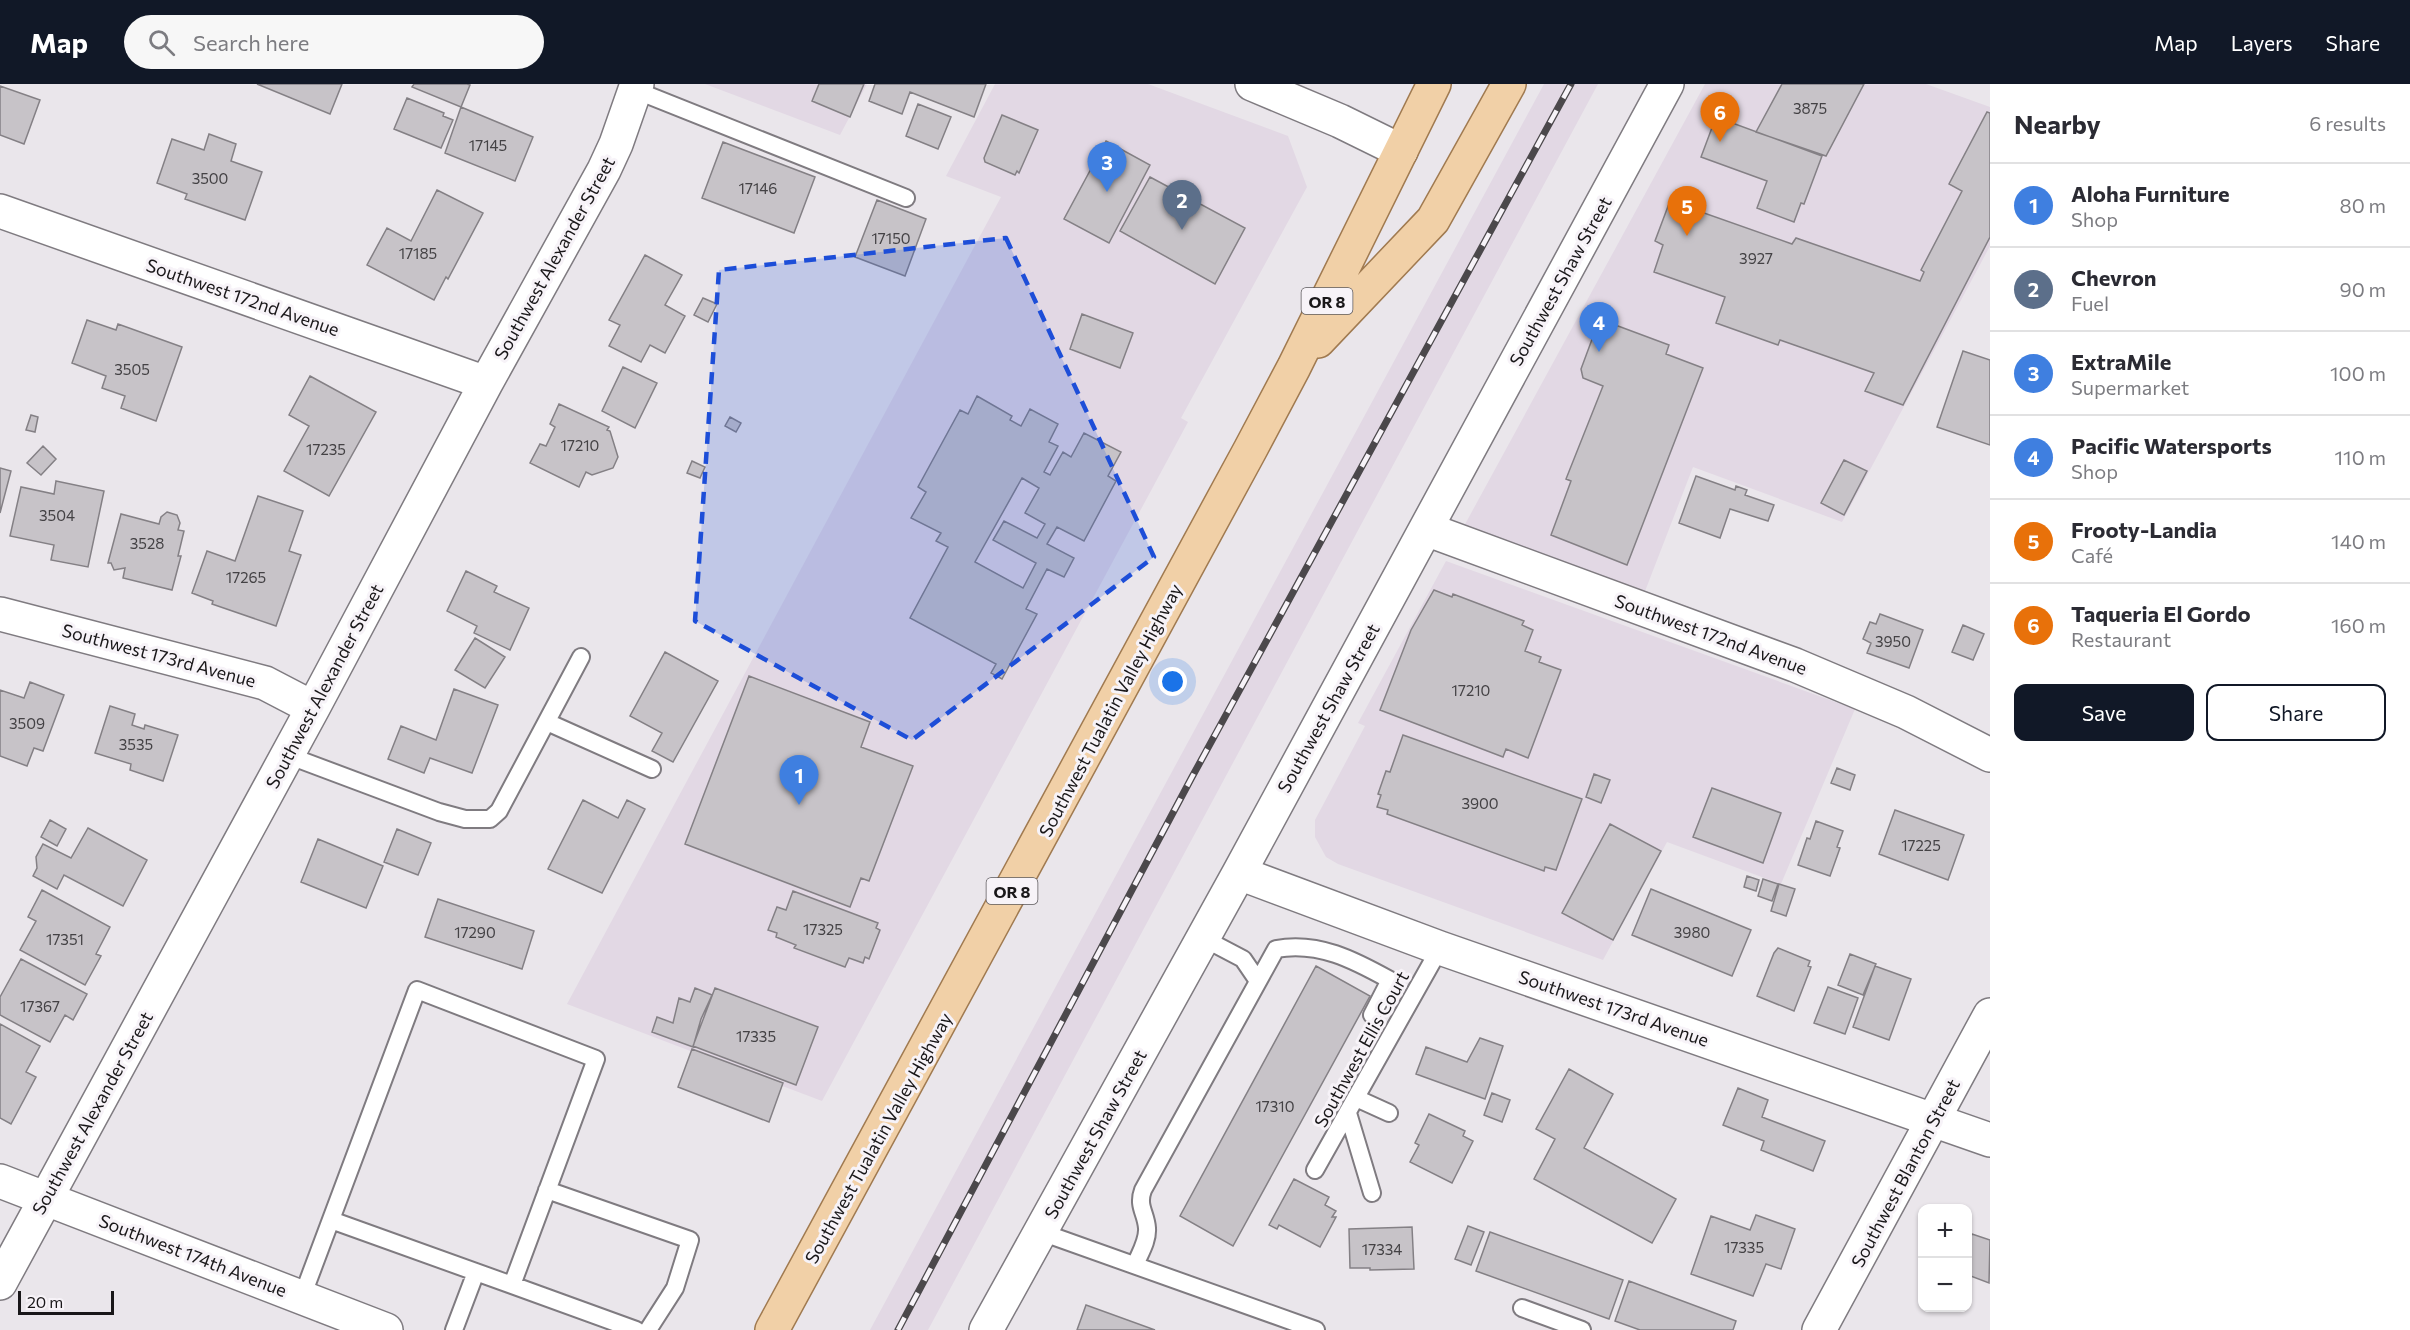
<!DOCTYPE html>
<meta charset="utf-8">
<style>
:root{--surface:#fff;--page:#f7f7f7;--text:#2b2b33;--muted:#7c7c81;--line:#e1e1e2;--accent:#111827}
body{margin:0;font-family:Commissioner,sans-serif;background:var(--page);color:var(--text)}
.controls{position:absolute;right:18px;bottom:18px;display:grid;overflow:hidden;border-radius:12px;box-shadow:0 2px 4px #0004}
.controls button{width:54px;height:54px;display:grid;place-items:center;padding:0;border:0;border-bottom:2px solid var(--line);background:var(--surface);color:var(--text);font:30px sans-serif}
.scale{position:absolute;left:18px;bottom:15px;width:96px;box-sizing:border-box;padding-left:6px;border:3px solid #191719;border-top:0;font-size:16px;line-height:21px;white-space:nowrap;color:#191719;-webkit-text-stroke:4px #f7f3f8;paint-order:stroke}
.you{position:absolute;left:1173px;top:598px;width:21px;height:21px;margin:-15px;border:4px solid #fff;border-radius:50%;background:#1a73e8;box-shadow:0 0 0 9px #1a73e833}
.badge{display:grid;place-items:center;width:39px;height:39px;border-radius:50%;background:var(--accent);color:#fff;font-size:20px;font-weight:700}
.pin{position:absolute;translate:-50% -50px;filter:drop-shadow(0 2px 3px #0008)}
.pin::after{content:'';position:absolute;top:32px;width:21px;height:18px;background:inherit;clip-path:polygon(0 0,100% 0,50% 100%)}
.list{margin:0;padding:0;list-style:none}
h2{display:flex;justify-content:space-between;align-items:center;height:78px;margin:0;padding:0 24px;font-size:26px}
h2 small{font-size:20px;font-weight:400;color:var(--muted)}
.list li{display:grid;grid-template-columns:39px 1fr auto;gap:18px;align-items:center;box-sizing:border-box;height:84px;padding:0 24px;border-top:2px solid var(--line)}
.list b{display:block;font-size:22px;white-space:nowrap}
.list p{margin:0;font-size:20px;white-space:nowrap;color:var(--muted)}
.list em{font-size:20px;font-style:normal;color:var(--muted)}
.actions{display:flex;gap:12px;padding:18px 24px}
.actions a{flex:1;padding:14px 0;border:2px solid var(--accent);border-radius:12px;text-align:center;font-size:21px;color:var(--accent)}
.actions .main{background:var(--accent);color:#fff}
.icon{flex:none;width:33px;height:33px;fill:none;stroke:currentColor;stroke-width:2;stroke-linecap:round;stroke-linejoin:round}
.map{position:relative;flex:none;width:1990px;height:1246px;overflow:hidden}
header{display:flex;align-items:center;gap:36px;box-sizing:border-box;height:84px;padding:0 30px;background:var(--accent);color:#fff}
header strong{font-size:28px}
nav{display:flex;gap:33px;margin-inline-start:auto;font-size:21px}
.search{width:420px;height:54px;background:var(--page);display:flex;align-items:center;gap:15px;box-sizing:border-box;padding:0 21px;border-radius:33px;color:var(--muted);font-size:22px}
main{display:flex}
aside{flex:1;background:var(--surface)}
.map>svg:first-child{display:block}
</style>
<header>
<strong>Map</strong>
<div class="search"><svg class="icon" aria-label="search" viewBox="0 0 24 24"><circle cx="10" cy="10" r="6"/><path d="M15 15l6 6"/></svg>Search here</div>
<nav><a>Map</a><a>Layers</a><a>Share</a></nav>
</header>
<main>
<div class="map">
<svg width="1990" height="1246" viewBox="0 0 1990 1246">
<rect width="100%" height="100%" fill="#eae6eb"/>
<path fill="#e2d8e4" d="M705 0H867L840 51Z
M995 0H1148L1288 52 1307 103 1181 334 1188 338 822 1017 567 920 1001 113 946 92Z
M1544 0H1598L928 1246H870Z
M1705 0H1926L1990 23V162L1842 438 1693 383 1642 515 1463 444Z
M1446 477 1855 625 1781 800 1667 758 1603 876 1338 780 1326 773 1315 753V736L1365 642 1358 639Z"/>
<path fill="#c7c3c8" stroke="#848085" stroke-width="1.5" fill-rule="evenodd" d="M257 0H342L330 30Z
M414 0H467L470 1 461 23 412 3Z
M819 0H864L850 33 812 17Z
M875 0H986L974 33 910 8 902 30 869 17Z
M1782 0H1864L1826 72 1756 48Z
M0 2 40 16 24 60 0 51Z
M407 14 444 29 443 32 453 36 441 64 394 45Z
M918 20 951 33 938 65 906 52Z
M461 23 533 53 515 97 445 69Z
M1987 28 1990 29V153L1903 321 1865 307 1874 289 1780 256 1778 261 1716 239 1725 213 1654 188 1663 161 1655 157 1670 117 1792 160 1796 154 1920 197 1924 188 1921 186 1962 107 1949 100Z
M1002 31 1038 46 1019 89 1017 87 1015 91 985 78 984 74Z
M1716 33 1822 72 1804 120 1801 119 1794 138 1757 124 1767 97 1701 73Z
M209 50 236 60 231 77 262 88 245 136 185 115 187 110 157 99 172 55 204 66Z
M1106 57 1150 81 1109 159 1064 135Z
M723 58 815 93 794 149 702 114Z
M1150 93 1245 144 1215 200 1120 147Z
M437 106 483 129 448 195 446 193 434 216 367 181 387 144 411 157Z
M877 116 926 135 905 192 855 173Z
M645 171 682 191 665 221 685 232 665 269 650 261 641 278 609 262 620 241 609 236Z
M703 214 717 220 708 238 694 231Z
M1082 230 1133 249 1120 284 1070 265Z
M87 236 116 246 118 240 182 263 156 337 121 324 125 312 102 304 106 292 72 279Z
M1610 239 1669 261 1666 270 1703 284 1627 481 1551 451 1571 397 1566 395 1603 302 1583 294 1581 285 1597 242Z
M1963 267 1990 276V361L1937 343Z
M623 283 657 299 635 344 602 327Z
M310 292 376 328 329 412 284 387 309 342 289 331Z
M977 312 1012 332 1010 336 1021 342 1030 325 1058 340 1049 358 1058 362 1044 388 1050 391 1063 368 1071 373 1084 349 1121 368 1108 392 1116 397 1084 457 1057 443 1047 460 1074 474 1064 493 1047 485 1026 525 1037 530 1002 595 991 589 996 580 910 534 948 463 936 457 941 449 911 434 926 408 918 403 960 326 968 330ZM1022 394 1039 404 1025 429 1045 440 1037 454 1004 437 993 456 1036 479 1023 504 975 478Z
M559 320 609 343 607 346 610 347 618 373 613 384 592 391 586 388 579 403 530 379 540 360 546 362 555 343 550 340Z
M31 331 38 333 35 348 26 346Z
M730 333 741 339 736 348 725 342Z
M43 362 56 375 41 391 27 379Z
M1844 376 1867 387 1844 431 1821 419Z
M692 377 705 383 700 394 687 389Z
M0 384 11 387 0 429Z
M1696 392 1735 406 1736 402 1747 406 1745 411 1774 421 1768 437 1730 425 1720 454 1679 439Z
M56 397 104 407 88 483 51 476 54 461 10 452 21 403 54 410Z
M258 412 303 427 289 467 301 471 276 542 212 520 213 517 192 509 207 467 235 477Z
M167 428 177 431 180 439 178 446 184 447 178 472H181L172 506 123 494 125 484 114 486 111 479H108L121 430 159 440 161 433Z
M466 487 497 502 494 508 529 524 510 566 474 549 477 542 447 527Z
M1434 506 1452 513 1453 510 1524 537 1522 541 1533 546 1525 567 1541 573 1539 578 1561 586 1528 674 1506 665 1503 673 1380 626 1411 546Z
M1880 530 1923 546 1909 584 1867 569 1871 559 1863 555 1870 538 1876 540Z
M1963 541 1984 550 1973 576 1952 568Z
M475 554 505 573 485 604 455 586Z
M665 568 718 597 673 678 652 667 662 649 630 632Z
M749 592 870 638 861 663 913 682 869 797 861 794 850 823 685 760Z
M30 598 64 611 43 667 34 664 27 682 0 672V606L24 614Z
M454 605 498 621 472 689 430 674 424 689 388 675 401 642 436 656Z
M110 622 135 630 132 641 144 645 145 641 178 651 163 697 130 686 131 680 95 669Z
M1403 651 1582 715 1556 786 1545 783 1544 787 1387 730 1388 726 1377 723 1381 711 1378 710 1386 687 1390 688Z
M1837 684 1855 691 1850 706 1831 699Z
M1594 690 1610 696 1601 719 1586 713Z
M1712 704 1781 729 1763 779 1693 753Z
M583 716 618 734 627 716 645 725 602 809 548 785Z
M1895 726 1964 751 1948 796 1879 770Z
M50 736 66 745 57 762 41 753Z
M1816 737 1843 747 1837 763 1840 764 1830 792 1798 781 1807 754 1810 755Z
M1610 740 1661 767 1613 856 1562 829Z
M88 744 147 776 123 822 64 791 57 805 33 792 37 784 36 773 43 760 71 774Z
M397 745 431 759 418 791 384 778Z
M318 755 383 782 366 824 301 798Z
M1747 792 1759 796 1756 807 1744 803Z
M1763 795 1778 800 1772 817 1758 812Z
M1779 800 1795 805 1786 832 1771 827Z
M1651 805 1751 846 1732 892 1632 851Z
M42 806 110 843 96 870 101 872 85 901 20 866 36 837 28 833Z
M793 807 878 839 876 844 880 846 869 875 865 873 863 879 849 874 845 883 794 864 796 861 776 853 777 849 768 846 777 823 786 826Z
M438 815 534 847 522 885 425 853Z
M1778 864 1810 877 1808 882 1811 883 1794 927 1757 912 1774 869Z
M1850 870 1876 880 1863 911 1838 901Z
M21 875 87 910 73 936 65 931 50 958 0 931V913Z
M1316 882 1370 912 1233 1162 1180 1132Z
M1875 882 1911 895 1889 956 1853 943Z
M1828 903 1858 914 1845 950 1814 939Z
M695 904 712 911 701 935 693 963 652 948 657 933 673 939 679 914 690 918Z
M715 904 818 943 796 1001 693 962Z
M0 940 40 962 26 988 36 993 11 1040 0 1034Z
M1480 954 1503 962 1485 1015 1416 990 1426 963 1467 978Z
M692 965 783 999 769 1038 678 1003Z
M1569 985 1613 1010 1584 1064 1676 1115 1652 1159 1534 1095 1555 1055 1536 1045Z
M1738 1004 1768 1016 1762 1033 1825 1057 1813 1087 1761 1066 1764 1057 1723 1041Z
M1492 1009 1510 1016 1502 1038 1484 1031Z
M1429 1030 1465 1047 1463 1052 1473 1057 1452 1099 1410 1078 1419 1061 1415 1059Z
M1294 1095 1329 1113 1325 1121 1336 1127 1332 1133H1336L1320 1163 1279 1141 1277 1145 1269 1141Z
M1756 1131 1795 1145 1781 1185 1766 1180 1753 1212 1691 1190 1711 1132 1750 1146Z
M1468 1142 1484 1148 1471 1181 1455 1175Z
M1412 1143 1414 1185 1370 1186V1184H1350L1349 1145Z
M1490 1148 1623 1196 1609 1235 1476 1187Z
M1972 1150 1990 1156 1989 1199 1968 1191V1161Z
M1629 1197 1736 1237 1733 1246H1640L1615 1237Z
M1086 1221 1155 1246H1077Z"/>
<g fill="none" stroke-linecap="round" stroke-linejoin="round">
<defs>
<path id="service" d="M635 6 906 114
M547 638 652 685
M287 671 439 728 465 735H490L499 727 581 573
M1203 854 1243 875 1258 897
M1356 1014 1389 1029
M1348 1029 1372 1109
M1315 1086 1440 864
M547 1106 690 1156 675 1204 648 1246
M1041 1148 1316 1246
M1135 1181C1140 1169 1148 1157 1147 1144 1146 1129 1137 1122 1143 1106L1276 865C1318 857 1354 876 1390 896L1372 931
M512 1201 636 1246
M302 1213 417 906 596 975 512 1201 331 1136
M1522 1224 1582 1246
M454 1246 476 1188"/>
<path id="minor" d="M1252 0 1340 37 1401 67
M0 127 486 299
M1426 445 1795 581 1906 628 1990 671
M0 530 265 599 313 624
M1239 789 1440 864 1990 1056
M0 1097 386 1246
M0 1199 313 624 486 299 604 86 616 60 637 0
M986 1246 1239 789 1667 0
M1819 1246 1990 931"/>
<path id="primary" d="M1318 257 1433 136 1509 0
M772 1246 1250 366 1294 283 1434 0"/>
</defs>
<use href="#service" stroke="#7f7b80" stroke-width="20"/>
<use href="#minor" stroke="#7f7b80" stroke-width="36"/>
<use href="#primary" stroke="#a07a50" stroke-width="36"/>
<use href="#service" stroke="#fff" stroke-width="16"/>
<use href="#minor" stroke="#fff" stroke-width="33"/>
<use href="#primary" stroke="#f1d0a7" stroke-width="33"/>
<defs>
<path id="rail" d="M898 1246 1192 693 1571 0"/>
</defs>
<use href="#rail" stroke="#4b484b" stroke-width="7"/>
<use href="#rail" stroke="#f7f3f8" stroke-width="4.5" stroke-dasharray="14" stroke-linecap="butt"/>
</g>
<path fill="#1d4ed8" fill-opacity="0.2" stroke="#1d4ed8" stroke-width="4.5" stroke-dasharray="12 8" stroke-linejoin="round" d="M1006 154 1154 473 912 656 695 537 719 186Z"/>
<g text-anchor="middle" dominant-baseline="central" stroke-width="6" stroke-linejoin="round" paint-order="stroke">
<g font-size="15" fill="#444245">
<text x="1810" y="24">3875</text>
<text x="488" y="61">17145</text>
<text x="210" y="94">3500</text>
<text x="758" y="104">17146</text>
<text x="891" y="154">17150</text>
<text x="418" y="169">17185</text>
<text x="1756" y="174">3927</text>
<text x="132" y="285">3505</text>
<text x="580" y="361">17210</text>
<text x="326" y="365">17235</text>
<text x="57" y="431">3504</text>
<text x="147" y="459">3528</text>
<text x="246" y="493">17265</text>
<text x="1893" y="557">3950</text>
<text x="1471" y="606">17210</text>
<text x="27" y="639">3509</text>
<text x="136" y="660">3535</text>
<text x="1480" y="719">3900</text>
<text x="1921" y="761">17225</text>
<text x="823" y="845">17325</text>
<text x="475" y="848">17290</text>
<text x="1692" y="848">3980</text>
<text x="65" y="855">17351</text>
<text x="40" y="922">17367</text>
<text x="756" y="952">17335</text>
<text x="1275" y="1022">17310</text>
<text x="1744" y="1163">17335</text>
<text x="1382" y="1165">17334</text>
</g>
<g fill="#f7f3f8" stroke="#5c595c" stroke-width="1.5">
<rect x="1301.5" y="204" width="51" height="26" rx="4.5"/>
<rect x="986.5" y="794" width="51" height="26" rx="4.5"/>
</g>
<g font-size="16" font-weight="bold" fill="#191719">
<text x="1327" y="217">OR 8</text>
<text x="1012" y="807">OR 8</text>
</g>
<g font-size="18" fill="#191719" stroke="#f7f3f8">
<text transform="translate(554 174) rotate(-61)">Southwest Alexander Street</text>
<text transform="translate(1560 197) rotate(-61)">Southwest Shaw Street</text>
<text transform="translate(243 213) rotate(19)">Southwest 172nd Avenue</text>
<text transform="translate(1711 550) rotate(20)">Southwest 172nd Avenue</text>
<text transform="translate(159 571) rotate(15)">Southwest 173rd Avenue</text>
<text transform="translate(324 602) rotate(-62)">Southwest Alexander Street</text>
<text transform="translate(1328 624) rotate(-61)">Southwest Shaw Street</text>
<text transform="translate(1110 626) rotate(-62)">Southwest Tualatin Valley Highway</text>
<text transform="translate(1614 924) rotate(19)">Southwest 173rd Avenue</text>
<text transform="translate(1361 965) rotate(-61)">Southwest Ellis Court</text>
<text transform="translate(92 1029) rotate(-61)">Southwest Alexander Street</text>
<text transform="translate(1095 1050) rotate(-61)">Southwest Shaw Street</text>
<text transform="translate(878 1054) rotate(-61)">Southwest Tualatin Valley Highway</text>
<text transform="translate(1905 1089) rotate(-62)">Southwest Blanton Street</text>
<text transform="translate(193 1171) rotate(21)">Southwest 174th Avenue</text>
</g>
</g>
</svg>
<div class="controls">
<button>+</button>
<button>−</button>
</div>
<div class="scale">20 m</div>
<div class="you"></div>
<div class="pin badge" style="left:799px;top:721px;background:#3f7fe0">1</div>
<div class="pin badge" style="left:1182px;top:146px;background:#5c6f8a">2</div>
<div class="pin badge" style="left:1107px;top:108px;background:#3f7fe0">3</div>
<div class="pin badge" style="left:1599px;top:268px;background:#3f7fe0">4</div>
<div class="pin badge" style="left:1687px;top:152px;background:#e8710a">5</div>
<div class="pin badge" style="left:1720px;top:58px;background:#e8710a">6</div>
</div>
<aside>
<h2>Nearby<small>6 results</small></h2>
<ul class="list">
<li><span class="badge" style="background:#3f7fe0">1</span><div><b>Aloha Furniture</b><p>Shop</p></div><em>80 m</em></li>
<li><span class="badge" style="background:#5c6f8a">2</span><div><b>Chevron</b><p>Fuel</p></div><em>90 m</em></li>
<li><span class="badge" style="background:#3f7fe0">3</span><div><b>ExtraMile</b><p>Supermarket</p></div><em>100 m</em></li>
<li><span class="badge" style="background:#3f7fe0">4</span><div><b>Pacific Watersports</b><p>Shop</p></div><em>110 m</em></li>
<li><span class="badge" style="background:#e8710a">5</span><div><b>Frooty-Landia</b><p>Café</p></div><em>140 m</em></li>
<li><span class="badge" style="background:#e8710a">6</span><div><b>Taqueria El Gordo</b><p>Restaurant</p></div><em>160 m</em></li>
</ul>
<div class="actions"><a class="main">Save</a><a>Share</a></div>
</aside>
</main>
